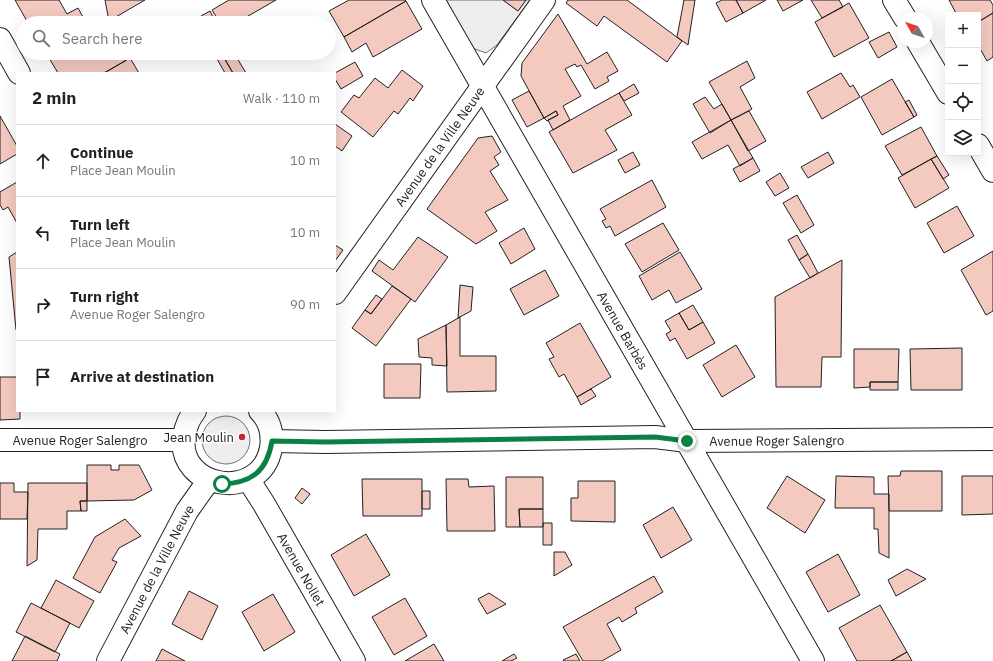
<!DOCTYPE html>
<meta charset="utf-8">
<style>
:root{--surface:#fff;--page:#f6f6f6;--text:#222;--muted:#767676;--line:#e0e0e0}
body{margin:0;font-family:"IBM Plex Sans",sans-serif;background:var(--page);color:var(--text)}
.controls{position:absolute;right:12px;top:12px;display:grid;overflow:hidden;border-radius:0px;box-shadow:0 4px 16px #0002}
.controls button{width:36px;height:36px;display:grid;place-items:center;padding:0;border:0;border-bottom:1px solid var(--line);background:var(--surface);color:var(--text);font:20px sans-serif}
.compass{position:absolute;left:897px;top:12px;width:36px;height:36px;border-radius:50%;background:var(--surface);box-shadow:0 4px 16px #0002;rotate:310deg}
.stop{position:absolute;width:12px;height:12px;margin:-9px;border:3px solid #0b8043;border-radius:50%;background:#fff}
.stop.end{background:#0b8043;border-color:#fff;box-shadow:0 1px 4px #0008}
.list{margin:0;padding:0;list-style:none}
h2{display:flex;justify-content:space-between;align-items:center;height:52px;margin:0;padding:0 16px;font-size:17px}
h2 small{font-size:13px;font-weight:400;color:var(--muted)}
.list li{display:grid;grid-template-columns:26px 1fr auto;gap:12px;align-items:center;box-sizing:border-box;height:72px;padding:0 16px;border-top:1px solid var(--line)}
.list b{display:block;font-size:15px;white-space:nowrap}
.list p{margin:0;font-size:13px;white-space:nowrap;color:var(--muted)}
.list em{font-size:13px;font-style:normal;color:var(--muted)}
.icon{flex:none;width:22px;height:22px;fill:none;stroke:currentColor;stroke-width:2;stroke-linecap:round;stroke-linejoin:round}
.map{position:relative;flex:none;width:993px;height:661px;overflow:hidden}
.search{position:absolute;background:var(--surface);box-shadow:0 4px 16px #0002;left:16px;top:16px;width:320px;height:44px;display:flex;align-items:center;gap:10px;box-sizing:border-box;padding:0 14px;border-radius:22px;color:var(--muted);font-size:15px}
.panel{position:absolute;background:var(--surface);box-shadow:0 4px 16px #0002;left:16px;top:72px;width:320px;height:340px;border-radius:0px}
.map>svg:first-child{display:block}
</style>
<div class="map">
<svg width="993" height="661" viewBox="0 0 993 661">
<rect width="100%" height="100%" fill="#fff"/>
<path fill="#eee" stroke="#6f6f6f" d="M202 440a24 24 0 1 1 48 0a24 24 0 1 1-48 0Z"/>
<path fill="#ededed" stroke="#6f6f6f" d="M445 0H503L518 11 526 0H530L497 45 486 53 475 49 470 44Z"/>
<path fill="#f3c9c0" stroke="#222" d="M15 0H59L67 14 78 8 83 17 100 23H28Z
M105 0H145L109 21Z
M229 0H276L236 23H220L212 10Z
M349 0H405L406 1 344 37 329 11Z
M503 0H526L518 11Z
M568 0H627L682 41 667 62 604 16 597 26 566 3Z
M684 0H695L688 45 677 37Z
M722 0H736L743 13 726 22 716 3Z
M736 0H766L743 13Z
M777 0H803L783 11Z
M811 0H839L843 7 822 18Z
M949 0H990L993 5V13L978 22V15H957Z
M406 1 422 29 373 57 366 43 352 52 344 37Z
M849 3 869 38 834 57 815 22Z
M210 11 216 23H205L201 16Z
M993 13V57L987 61 978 45V22Z
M558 14 587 64 607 52 618 71 607 77 609 81 595 89 581 65 577 67 575 64 565 69 581 96 563 106 570 120 553 130 548 120 558 115 556 111 544 118 521 76 522 63Z
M889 32 897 47 878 58 869 42Z
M46 53H121L125 61 104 73H58Z
M227 53H234L246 73H233L223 56Z
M223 56 233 73H225L217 59Z
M130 58 139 73H104L125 61Z
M747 61 755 78 740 87 752 109 731 120 709 82Z
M355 62 363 76 341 89 335 79V73Z
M402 70 423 86 413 101 410 98 398 114 394 111 373 137 341 112 354 95 359 98 375 78 388 88Z
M841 73 850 87 853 85 860 97 822 119 807 92Z
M892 79 914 117 882 135 861 97Z
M634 84 639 93 624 101 619 93Z
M529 91 544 118 527 127 512 100Z
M619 93 632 115 605 130 617 150 573 173 549 132Z
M705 97 714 109 722 104 731 120 710 133 693 104Z
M909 100 917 115 914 117 905 102Z
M556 111 558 115 547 121 544 118Z
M749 111 766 141 748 151 731 120Z
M0 116 17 146V154L0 164Z
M731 120 753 158 740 166 728 145 702 159 692 142Z
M335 124 352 136 342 151 335 146Z
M921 127 937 156 902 175 885 146Z
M492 136 501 152 494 157 499 165 490 171 508 200 485 212 497 231 476 244 427 209 478 138Z
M633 152 640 165 625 173 618 160Z
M828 152 834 163 808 178 801 167Z
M937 156 949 175 943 179 931 159Z
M753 158 760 171 740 182 733 169Z
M931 159 949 188 915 208 898 178Z
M780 173 789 188 775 196 766 182Z
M652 180 666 207 615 236 610 226 606 228 602 221 606 219 600 209Z
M17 182V223L8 207 3 210 0 205V192Z
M797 195 814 225 801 233 783 203Z
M957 206 974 236 944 253 927 223Z
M663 223 679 250 642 272 625 244Z
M524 228 535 249 511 264 499 243Z
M797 235 808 254 799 260 788 240Z
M418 237 448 257 415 302 372 271 379 260 393 270Z
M335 245 343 250 335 261Z
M993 251V311L986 315 961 270Z
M17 252V330H16L9 257Z
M680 252 702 289 676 303 669 290 652 300 639 276Z
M808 254 818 273 810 278 799 260Z
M842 260 841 357H822L821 387H776L775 297Z
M545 270 559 296 524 315 510 289Z
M460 285 473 287 471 311 458 318Z
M392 286 411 299 376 346 352 328 365 310 371 314Z
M376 295 382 299 371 314 365 310Z
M693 305 703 322 689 330 679 313Z
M679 313 689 330 703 322 715 343 687 359 675 338 670 341 666 334 671 331 665 321Z
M460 317V356H496V391L447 392 446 325Z
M580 323 611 377 577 397 564 374 559 377 549 359 554 357 546 343Z
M446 325 447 366 432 365V358L419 357 418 339Z
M736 345 755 377 722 397 703 365Z
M962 348V390H911L910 349Z
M854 349H899L898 382H870V387L854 388Z
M384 364H421L420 398H384Z
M0 377H17V411H20V419L0 420Z
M870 382H898V390H870Z
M591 389 596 396 581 405 577 397Z
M87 465H111V470H119V465H139L152 490 134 500 87 501Z
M901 471H942V511H889L888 476H900Z
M787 476 825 500 805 533 767 508Z
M836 476 874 477V494H889V558L879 553 878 529H874V508H835Z
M962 476H993V514L962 515Z
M506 477H543V509H519L520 527H506Z
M362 479H422V516H363Z
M446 479H468L469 487 494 486 495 531H447Z
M578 481H615V522L571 521V498H578Z
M0 483H14V492H28L27 519H0Z
M28 483H87V501H80L81 511H67V529H38L37 560 27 566Z
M302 488 310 494 302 504 295 498Z
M422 491H430V509H422Z
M80 501H87V511H81Z
M673 507 692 540 661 558 643 525Z
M519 509H543V527H520Z
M125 519 141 536 119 548 112 560 117 562 100 593 73 578 95 537Z
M543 523H552V545H543Z
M366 534 390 575 354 596 331 555Z
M554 552H565L572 565 554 576Z
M838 554 860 595 828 612 806 572Z
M907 569 926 579 896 596 888 580Z
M654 576 663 592 635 608 637 613 622 622 619 617 607 624 621 650 602 661H583L563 627Z
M56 580 94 601 79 628 41 608Z
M189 591 218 606 202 640 172 624Z
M489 593 506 604 487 614 478 599Z
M273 594 295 632 264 651 242 612Z
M405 598 427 636 394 655 372 617Z
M31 603 70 623 55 652 16 632Z
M880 605 907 652 891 661H857L839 628Z
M25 636 60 654 57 661H12Z
M434 644 444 661H405Z
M162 649 185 661H156Z
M907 652 912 661H891Z
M514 654 517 658 511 661H502Z
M576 654 580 661H564L563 660Z"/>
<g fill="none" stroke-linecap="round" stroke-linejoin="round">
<defs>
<g id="street">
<path id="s1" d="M433 0 813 661"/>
<path d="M894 0 905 18"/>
<path d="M0 39 19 73"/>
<path d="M918 42 948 93"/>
<path d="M978 145 993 171"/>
<path id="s2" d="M335 293 544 0"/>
<path d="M195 411C189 418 186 426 184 436 176 489 261 503 271 448 273 434 270 421 260 411"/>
<path id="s3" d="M0 440H184"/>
<path id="s4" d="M272 441 325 442 655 437 687 441 993 439"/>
<path id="s5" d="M248 479 264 504 354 661"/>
<path id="s6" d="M108 661 187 511 209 480"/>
</g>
</defs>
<use href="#street" stroke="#222" stroke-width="24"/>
<use href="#street" stroke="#fff" stroke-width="22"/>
</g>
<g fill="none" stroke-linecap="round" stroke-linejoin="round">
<path stroke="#0b8043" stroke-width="5" d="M222 484C252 483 267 471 272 441L325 442 655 437 687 441"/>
</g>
<circle fill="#c62828" stroke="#fff" stroke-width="1.5" cx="242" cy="437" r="4"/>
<g text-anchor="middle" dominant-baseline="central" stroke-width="3" stroke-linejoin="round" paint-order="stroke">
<g font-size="13" fill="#222" stroke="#fff">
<text stroke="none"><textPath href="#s2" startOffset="180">Avenue de la Ville Neuve</textPath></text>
<text stroke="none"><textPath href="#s1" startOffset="381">Avenue Barbès</textPath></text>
<text stroke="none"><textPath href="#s3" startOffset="80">Avenue Roger Salengro</textPath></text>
<text stroke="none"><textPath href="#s4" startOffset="505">Avenue Roger Salengro</textPath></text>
<text stroke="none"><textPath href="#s6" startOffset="104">Avenue de la Ville Neuve</textPath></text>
<text stroke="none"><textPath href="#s5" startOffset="105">Avenue Nollet</textPath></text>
</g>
<g font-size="13" fill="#222" stroke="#fff" text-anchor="end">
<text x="234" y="437">Jean Moulin</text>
</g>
</g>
</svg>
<div class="controls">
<button>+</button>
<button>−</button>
<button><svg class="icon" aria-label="locate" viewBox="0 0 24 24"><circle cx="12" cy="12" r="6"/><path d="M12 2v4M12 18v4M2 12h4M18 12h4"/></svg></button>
<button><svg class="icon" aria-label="layers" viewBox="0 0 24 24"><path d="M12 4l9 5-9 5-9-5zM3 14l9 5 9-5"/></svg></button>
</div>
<svg class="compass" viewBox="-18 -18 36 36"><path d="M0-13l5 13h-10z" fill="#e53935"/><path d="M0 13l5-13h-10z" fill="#767676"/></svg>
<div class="stop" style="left:222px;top:484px"></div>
<div class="stop end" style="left:687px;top:441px"></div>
<div class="search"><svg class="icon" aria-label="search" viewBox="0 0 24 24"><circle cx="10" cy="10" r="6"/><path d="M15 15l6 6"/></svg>Search here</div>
<section class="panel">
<h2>2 min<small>Walk · 110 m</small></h2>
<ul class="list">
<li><svg class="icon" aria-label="ahead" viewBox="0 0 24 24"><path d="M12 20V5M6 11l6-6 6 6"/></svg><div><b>Continue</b><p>Place Jean Moulin</p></div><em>10 m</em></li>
<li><svg class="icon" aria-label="left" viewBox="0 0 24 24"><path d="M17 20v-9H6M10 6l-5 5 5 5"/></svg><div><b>Turn left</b><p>Place Jean Moulin</p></div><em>10 m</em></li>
<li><svg class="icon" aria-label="right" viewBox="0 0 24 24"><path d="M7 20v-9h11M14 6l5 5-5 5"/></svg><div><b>Turn right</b><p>Avenue Roger Salengro</p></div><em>90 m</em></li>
<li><svg class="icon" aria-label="arrive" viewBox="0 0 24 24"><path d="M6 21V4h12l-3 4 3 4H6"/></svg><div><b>Arrive at destination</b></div></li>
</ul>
</section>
</div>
